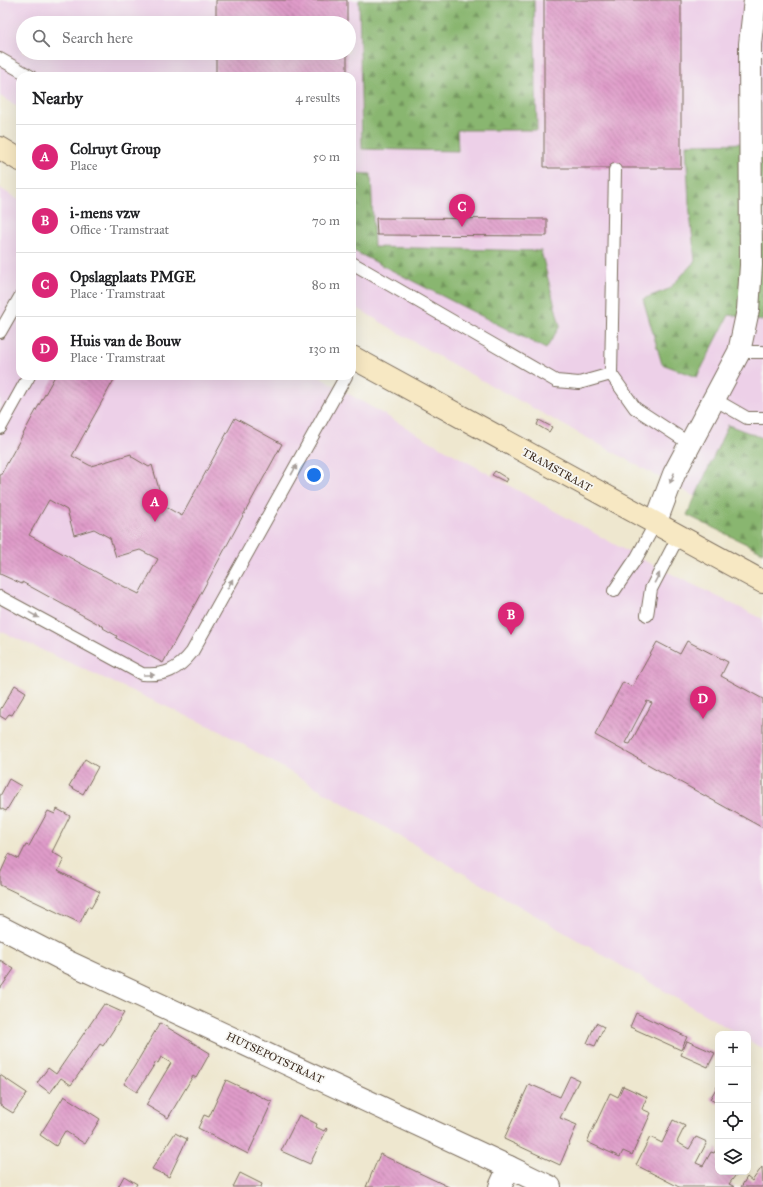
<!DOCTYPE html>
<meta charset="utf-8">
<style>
:root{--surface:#fff;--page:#f2f2f2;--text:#202124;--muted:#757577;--line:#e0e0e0;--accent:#db2777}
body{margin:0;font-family:"IM FELL Great Primer",serif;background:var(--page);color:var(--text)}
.controls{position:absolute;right:12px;bottom:12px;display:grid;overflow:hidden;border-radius:8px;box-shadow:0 4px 16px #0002}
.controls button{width:36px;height:36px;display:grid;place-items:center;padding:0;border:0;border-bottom:1px solid var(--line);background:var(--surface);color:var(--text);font:20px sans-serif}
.you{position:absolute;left:314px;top:475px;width:14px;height:14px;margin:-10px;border:3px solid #fff;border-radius:50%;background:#1a73e8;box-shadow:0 0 0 6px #1a73e833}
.badge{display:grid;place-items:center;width:26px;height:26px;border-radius:50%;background:var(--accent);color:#fff;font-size:13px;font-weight:700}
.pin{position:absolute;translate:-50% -33px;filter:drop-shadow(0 1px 2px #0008)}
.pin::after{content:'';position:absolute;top:21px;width:14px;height:12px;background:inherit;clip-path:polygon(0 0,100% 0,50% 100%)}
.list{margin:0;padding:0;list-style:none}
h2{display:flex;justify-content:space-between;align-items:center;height:52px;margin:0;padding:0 16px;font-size:17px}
h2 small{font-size:13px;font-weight:400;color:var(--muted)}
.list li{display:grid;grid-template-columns:26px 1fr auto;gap:12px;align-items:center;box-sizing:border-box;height:64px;padding:0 16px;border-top:1px solid var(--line)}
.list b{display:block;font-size:15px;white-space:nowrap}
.list p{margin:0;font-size:13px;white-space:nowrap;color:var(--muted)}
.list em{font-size:13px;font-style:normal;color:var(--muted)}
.icon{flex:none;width:22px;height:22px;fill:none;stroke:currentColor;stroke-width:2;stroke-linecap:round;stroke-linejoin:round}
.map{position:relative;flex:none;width:763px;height:1187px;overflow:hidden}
.search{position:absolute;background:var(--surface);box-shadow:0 4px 16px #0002;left:16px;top:16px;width:340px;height:44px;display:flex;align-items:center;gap:10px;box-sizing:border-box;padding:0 14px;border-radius:22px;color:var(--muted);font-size:15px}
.panel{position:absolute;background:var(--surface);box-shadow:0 4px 16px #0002;left:16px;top:72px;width:340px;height:308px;border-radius:12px}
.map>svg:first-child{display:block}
</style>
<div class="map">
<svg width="763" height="1187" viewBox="0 0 763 1187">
<defs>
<pattern id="forest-firs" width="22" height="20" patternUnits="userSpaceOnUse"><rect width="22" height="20" fill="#89b66f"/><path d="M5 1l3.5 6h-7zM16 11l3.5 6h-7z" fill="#71945b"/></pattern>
<pattern id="building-back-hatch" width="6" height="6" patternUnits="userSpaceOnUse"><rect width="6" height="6" fill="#df9bc9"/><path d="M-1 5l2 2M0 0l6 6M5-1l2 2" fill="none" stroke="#b67fa3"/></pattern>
</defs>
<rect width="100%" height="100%" fill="#f6f6f2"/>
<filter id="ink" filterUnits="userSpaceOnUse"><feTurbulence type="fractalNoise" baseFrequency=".025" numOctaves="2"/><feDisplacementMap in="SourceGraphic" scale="8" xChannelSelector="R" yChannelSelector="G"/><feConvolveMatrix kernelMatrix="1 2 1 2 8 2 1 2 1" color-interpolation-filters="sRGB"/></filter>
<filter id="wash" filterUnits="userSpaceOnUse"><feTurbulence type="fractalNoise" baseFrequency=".012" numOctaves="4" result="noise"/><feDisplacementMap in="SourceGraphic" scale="16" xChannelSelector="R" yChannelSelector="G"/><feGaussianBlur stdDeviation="0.9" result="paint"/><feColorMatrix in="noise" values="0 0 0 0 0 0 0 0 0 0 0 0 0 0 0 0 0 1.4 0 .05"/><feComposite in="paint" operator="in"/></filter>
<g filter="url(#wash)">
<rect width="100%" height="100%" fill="#eee7cf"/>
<path fill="#edd0e8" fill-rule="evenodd" d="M0 0H763V534L443 359 352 305V76H20V108L0 96ZM23 23H349V53H23Z
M0 188 20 201V376H318L428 440 637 557 763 619V1049L748 1040V1034H738L220 731 0 631Z"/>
<path fill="url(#forest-firs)" stroke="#627046" d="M359 0H534L537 130H457L458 151 362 149Z
M763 143V321L729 315 697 377 662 364 643 299 669 289 695 261 689 203 686 144Z
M352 173 371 174 374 247 541 251 560 326 546 349 352 250Z
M728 425 763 438V552L687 515Z"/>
<g id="blocks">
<path fill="url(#building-back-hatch)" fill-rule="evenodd" d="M216 0H347V23H216Z
M544 0H681V168H548V167H544Z
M216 53H347V76H216Z
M376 218 547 219V236L377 235Z
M55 376H116L72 456 91 466 131 454 132 457 149 467 152 465 164 506 182 516 235 418 282 444 163 663 116 638 117 636 103 628 104 627 22 582V584L0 574V476ZM49 500 67 510 74 535 94 529 110 538 116 557 140 550 158 559 139 594 107 578 29 535Z
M539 420 552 427 549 432 537 425Z
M495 471 508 479 506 482 492 475Z
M687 641 728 662 721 676 763 699V828L595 735 623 682 632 687 657 642 680 654ZM647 701 652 703 630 744 625 743Z
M15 685 26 692 12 715 9 714 5 719 0 716V710Z
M85 759 98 767 83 794 69 786Z
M9 779 21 786 6 811 0 808V796Z
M57 809 70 816 52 852 64 859 58 871 100 892 91 908 88 906 80 923 0 885V874L9 854 19 859 26 845 29 846 48 811 55 814Z
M0 960 14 969 0 989Z
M104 1004 124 1013 103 1046 100 1044 71 1085 61 1078 50 1093 37 1083 48 1068 56 1074Z
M636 1013 687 1037 681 1050 630 1027Z
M160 1023 210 1053 196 1078 193 1076 168 1118 146 1105 171 1063 161 1057 158 1063 156 1062 137 1092 124 1084Z
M596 1023 604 1027 595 1046 587 1043Z
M687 1041 715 1053 708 1067 681 1055Z
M0 1075 27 1093 13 1113 0 1105Z
M570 1076 579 1080 560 1118 577 1125 560 1165 504 1139 529 1084 560 1097Z
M226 1080 272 1102 248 1154 198 1128 204 1115 209 1117Z
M718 1085V1104L710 1099Z
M623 1086 647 1097 642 1109 651 1113 632 1155 623 1151 620 1157 587 1142 610 1093 618 1097Z
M64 1096 100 1119 85 1144 65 1131 56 1146 40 1135Z
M299 1115 317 1124 316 1127 324 1131 326 1128 327 1129 310 1164 281 1151Z
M673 1120 685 1126 677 1142 689 1149 696 1137 707 1142 696 1163 703 1166 711 1152 714 1153 718 1147V1172H738L729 1184 735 1187H679L636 1165 650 1137 662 1143Z
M175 1133 187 1139 169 1177 152 1169Z
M380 1154 411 1169 449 1187H366Z
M762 1167 763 1185 762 1187H741L747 1177 752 1181Z
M240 1173 262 1184 261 1187H233Z
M124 1176 137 1184 135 1187H118Z"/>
</g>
</g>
<g filter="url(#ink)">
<use href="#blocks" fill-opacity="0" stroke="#7a6c5c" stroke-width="1"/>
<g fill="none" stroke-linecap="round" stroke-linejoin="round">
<defs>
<path id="service" d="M0 59 30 76
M352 263 556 381 579 383 611 374 635 408 690 444
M0 332 20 297
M739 352H763
M611 374 615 170
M714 399 747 418H763
M0 428 29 376
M614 591 637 557 655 524
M0 597 142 674C165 676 178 670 192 652L346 376
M647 615 651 589 678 537"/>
<path id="minor" d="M655 524 674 474 739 352 748 310 751 265 750 44 755 0
M500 1187 509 1167"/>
<path id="tertiary" d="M0 927 66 961 509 1167 550 1187"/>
<path id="secondary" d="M0 148 20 160
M352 357 763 582"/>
</defs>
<use href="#service" stroke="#7a6c5c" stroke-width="14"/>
<use href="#minor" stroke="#7a6c5c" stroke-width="24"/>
<use href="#tertiary" stroke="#7a6c5c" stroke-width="24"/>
<use href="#secondary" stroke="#7a6c5c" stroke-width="24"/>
<use href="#service" stroke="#fff" stroke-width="12"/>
<use href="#minor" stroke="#fff" stroke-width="22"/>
<use href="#tertiary" stroke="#fff" stroke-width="22"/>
<use href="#secondary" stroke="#f7e8c3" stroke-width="22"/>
</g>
<defs><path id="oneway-solid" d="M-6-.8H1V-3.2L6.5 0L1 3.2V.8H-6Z"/></defs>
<g fill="#a79f9a">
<use href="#oneway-solid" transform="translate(294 470) rotate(-61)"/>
<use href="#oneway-solid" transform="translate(672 478) rotate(113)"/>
<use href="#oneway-solid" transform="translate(657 578) rotate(-62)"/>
<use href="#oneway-solid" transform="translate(230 584) rotate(-61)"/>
<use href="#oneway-solid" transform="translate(34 615) rotate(29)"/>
<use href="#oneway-solid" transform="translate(149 675)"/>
</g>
</g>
<g text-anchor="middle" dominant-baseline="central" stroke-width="3.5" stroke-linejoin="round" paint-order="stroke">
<g font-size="11" fill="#3b2a1e" stroke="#f6f6f2">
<text transform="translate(557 470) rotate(29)">TRAMSTRAAT</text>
<text transform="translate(275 1058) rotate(25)">HUTSEPOTSTRAAT</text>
</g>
</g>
</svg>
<div class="controls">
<button>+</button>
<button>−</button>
<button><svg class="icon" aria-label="locate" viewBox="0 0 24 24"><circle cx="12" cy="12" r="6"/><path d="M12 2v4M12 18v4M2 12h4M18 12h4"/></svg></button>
<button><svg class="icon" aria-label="layers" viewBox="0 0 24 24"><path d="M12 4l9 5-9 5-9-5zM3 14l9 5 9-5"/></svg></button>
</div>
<div class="you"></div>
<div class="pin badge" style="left:155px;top:522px">A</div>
<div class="pin badge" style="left:511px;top:635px">B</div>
<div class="pin badge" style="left:462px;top:227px">C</div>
<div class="pin badge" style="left:703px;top:719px">D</div>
<div class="search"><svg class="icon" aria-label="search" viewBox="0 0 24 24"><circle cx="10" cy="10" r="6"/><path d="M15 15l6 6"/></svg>Search here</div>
<section class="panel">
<h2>Nearby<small>4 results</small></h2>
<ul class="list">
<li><span class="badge">A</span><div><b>Colruyt Group</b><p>Place</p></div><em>50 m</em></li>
<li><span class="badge">B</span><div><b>i-mens vzw</b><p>Office · Tramstraat</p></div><em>70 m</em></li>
<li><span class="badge">C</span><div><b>Opslagplaats PMGE</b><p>Place · Tramstraat</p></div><em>80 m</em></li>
<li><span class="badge">D</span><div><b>Huis van de Bouw</b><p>Place · Tramstraat</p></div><em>130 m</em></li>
</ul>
</section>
</div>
